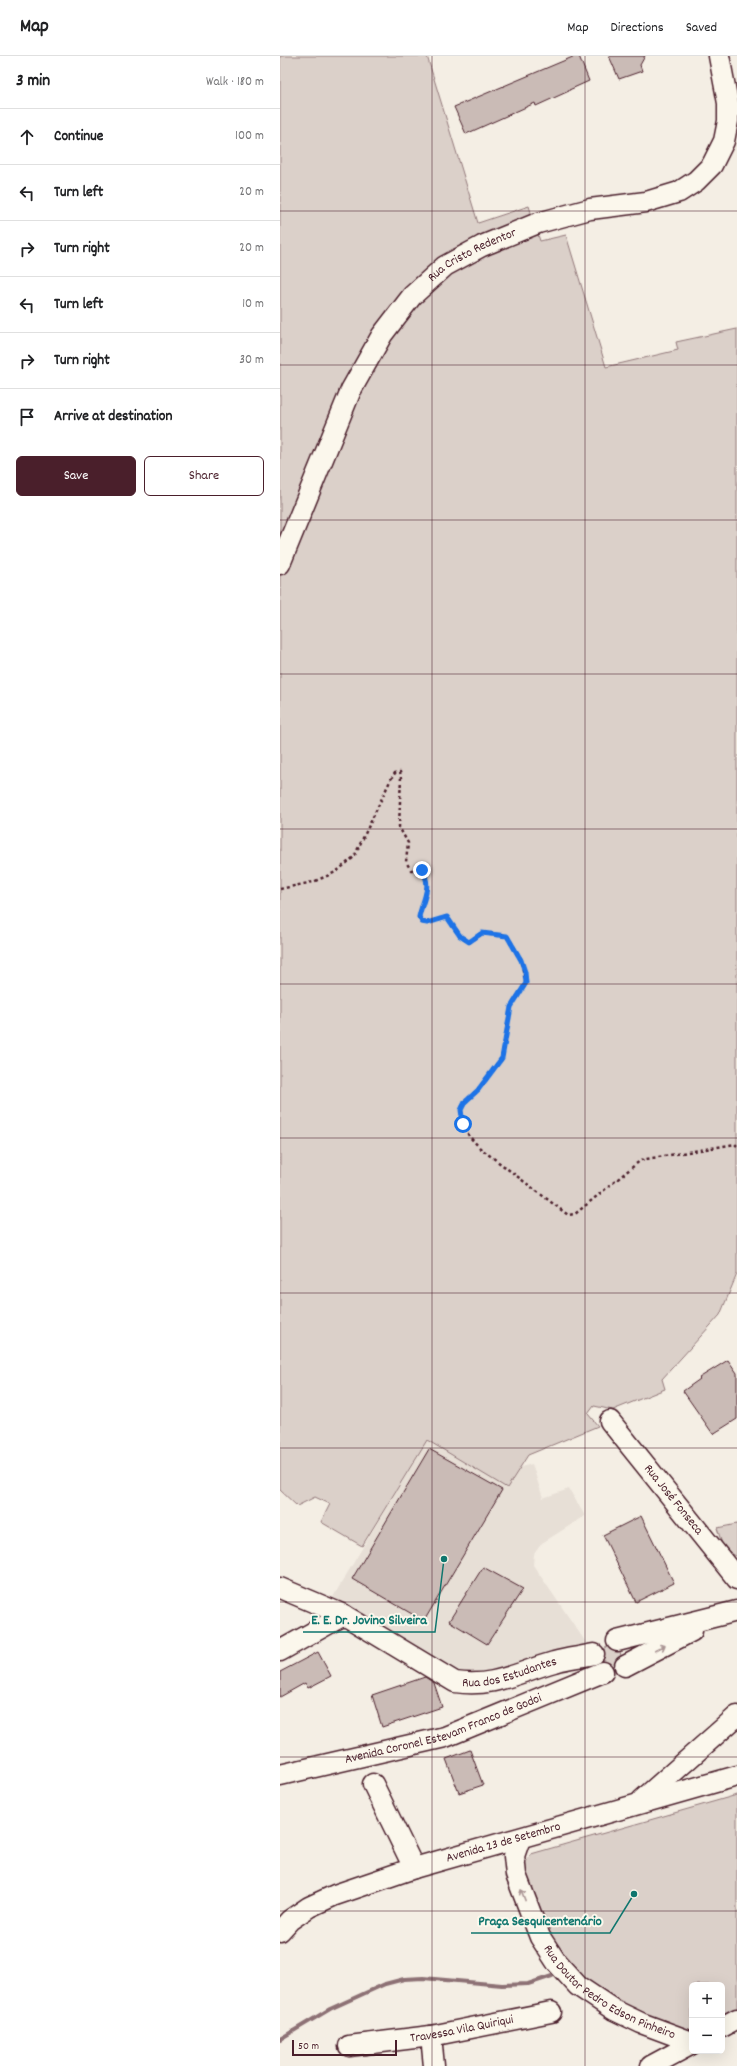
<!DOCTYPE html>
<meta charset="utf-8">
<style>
:root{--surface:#fff;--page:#f2f2f2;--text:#202124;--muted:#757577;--line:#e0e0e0;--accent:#4a1f2b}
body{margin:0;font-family:Dekko,sans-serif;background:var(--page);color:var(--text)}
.controls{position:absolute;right:12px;bottom:12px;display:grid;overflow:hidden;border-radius:6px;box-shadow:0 4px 16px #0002}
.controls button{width:36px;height:36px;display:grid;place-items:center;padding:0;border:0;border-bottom:1px solid var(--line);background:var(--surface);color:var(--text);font:20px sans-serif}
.scale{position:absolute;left:12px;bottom:10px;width:105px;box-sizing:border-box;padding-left:4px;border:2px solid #4a1f2b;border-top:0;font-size:11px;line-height:14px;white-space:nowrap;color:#4a1f2b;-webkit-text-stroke:3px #fbf7ec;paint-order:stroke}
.stop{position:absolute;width:12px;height:12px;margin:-9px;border:3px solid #1a73e8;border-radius:50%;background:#fff}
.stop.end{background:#1a73e8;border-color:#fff;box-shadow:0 1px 4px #0008}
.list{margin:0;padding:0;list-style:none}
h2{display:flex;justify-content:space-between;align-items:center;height:52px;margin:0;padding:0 16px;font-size:17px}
h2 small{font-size:13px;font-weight:400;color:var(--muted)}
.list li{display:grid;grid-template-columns:26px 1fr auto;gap:12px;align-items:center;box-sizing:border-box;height:56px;padding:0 16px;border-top:1px solid var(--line)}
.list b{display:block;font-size:15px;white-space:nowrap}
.list em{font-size:13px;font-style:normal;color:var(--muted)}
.actions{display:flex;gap:8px;padding:12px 16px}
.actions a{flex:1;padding:9px 0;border:1px solid var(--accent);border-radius:6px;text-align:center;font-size:14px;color:var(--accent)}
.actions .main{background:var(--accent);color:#fff}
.icon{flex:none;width:22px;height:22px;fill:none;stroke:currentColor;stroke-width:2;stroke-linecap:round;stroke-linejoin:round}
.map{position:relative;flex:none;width:457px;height:2010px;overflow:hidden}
header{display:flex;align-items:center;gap:24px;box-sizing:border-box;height:56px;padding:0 20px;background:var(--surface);border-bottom:1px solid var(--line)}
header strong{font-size:19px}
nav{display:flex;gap:22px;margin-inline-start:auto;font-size:14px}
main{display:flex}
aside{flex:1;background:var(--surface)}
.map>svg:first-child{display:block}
</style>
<header>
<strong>Map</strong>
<nav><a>Map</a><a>Directions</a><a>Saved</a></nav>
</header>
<main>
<aside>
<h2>3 min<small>Walk · 180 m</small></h2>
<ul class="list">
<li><svg class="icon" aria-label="ahead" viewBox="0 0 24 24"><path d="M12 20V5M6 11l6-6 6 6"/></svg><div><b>Continue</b></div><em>100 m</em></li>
<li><svg class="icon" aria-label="left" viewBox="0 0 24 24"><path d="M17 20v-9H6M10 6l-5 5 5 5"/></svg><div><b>Turn left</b></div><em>20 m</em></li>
<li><svg class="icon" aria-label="right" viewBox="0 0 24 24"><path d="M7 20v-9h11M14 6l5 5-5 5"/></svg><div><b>Turn right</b></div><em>20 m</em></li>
<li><svg class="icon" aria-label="left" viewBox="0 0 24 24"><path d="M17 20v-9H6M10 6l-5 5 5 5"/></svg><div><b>Turn left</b></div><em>10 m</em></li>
<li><svg class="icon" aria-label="right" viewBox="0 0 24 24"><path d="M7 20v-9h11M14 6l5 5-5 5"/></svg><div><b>Turn right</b></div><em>30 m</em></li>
<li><svg class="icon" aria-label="arrive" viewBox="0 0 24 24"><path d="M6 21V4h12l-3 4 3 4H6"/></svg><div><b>Arrive at destination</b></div></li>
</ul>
<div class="actions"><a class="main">Save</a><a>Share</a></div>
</aside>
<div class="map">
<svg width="457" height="2010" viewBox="0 0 457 2010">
<rect width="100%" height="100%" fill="#f4eee4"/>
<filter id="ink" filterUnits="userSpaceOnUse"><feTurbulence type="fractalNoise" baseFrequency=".025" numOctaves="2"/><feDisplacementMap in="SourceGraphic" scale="8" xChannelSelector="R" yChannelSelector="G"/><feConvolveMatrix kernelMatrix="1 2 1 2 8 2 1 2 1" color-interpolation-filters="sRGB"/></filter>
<g filter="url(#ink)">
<path fill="#e7dfd6" d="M147 1384 222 1416 252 1408 263 1442 289 1433 305 1460 262 1487 254 1498 253 1509 307 1588 209 1616 187 1619 53 1541Z"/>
<path fill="#dbd0c9" stroke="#92787a" d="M0 0H147L198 167 249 150 260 185 286 179 326 311 398 294 396 286 457 273V1218L440 1259 382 1323 385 1333 333 1354 314 1350 308 1358 318 1370 248 1399 227 1432 147 1384 82 1490 41 1466 50 1448 35 1441 17 1450 0 1434Z
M457 1468V1501L443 1491 437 1472Z
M321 1600a10 10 0 1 1 20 0a10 10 0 1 1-20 0Z
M457 1739V1954L442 1962V1929H412V1974L379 1968 307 1930 278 1895 257 1858 244 1818 246 1806 251 1798Z"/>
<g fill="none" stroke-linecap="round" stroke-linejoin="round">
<path stroke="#8d7174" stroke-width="4" d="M0 1983 50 1953 105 1928 124 1923 143 1922 222 1929 248 1928 272 1920"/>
</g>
<path fill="#cabbb6" stroke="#4a1f2b" d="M295 0H299L309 25 289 34V35L256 50 255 47 186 78 174 51Z
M329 0H365L360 9 362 15 339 23Z
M448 1304 457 1317V1363L433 1378 403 1335 420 1323 419 1322Z
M149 1393 222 1434 144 1565 72 1523Z
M361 1460 394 1527 356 1546 323 1479Z
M203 1511 243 1533 207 1588 169 1565Z
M38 1596 51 1620 28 1632 25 1627 0 1641V1616Z
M145 1621 154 1627 162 1651 102 1671 92 1639Z
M190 1694 203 1729 179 1737 166 1703Z"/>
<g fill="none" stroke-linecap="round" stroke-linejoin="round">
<defs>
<g id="minor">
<path id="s1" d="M0 508 71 334 102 279 132 240 165 210 202 190 258 167 310 153 366 146 399 136 416 125 432 109 444 85 448 65V47L439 0"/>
<path id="s2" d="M330 1365 457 1523"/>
<path id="s3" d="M0 1532 64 1559 175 1626C214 1632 238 1616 274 1606 287 1602 301 1601 314 1598"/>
<path d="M337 1585 457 1555"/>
<path d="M0 1595 64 1559"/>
<path d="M345 1610 412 1575"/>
<path id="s4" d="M0 1719 165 1681 323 1616"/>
<path d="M93 1728 134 1812"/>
<path d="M362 1744 457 1660"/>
<path id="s5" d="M240 1783 234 1800 236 1819 260 1881 277 1907 298 1930 334 1954 361 1967 412 1986"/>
<path id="s6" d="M0 1875 10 1864 29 1851 55 1839 134 1812 457 1720"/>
<path d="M442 1971 457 1963"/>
<path d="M151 1980 154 2010"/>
<path id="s7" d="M69 1990 151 1980 271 1956"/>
<path d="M371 2010 412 1988"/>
</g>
</defs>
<use href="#minor" stroke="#4a1f2b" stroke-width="23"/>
<path stroke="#4a1f2b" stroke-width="2.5" stroke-dasharray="3 3" stroke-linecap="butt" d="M0 833 33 826 56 816 74 801 111 723 115 717 120 716 121 720 119 771 128 787 126 806 131 814H142C153 830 142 845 139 861L142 866 147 867 167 861 180 880 189 886 202 877 227 880 241 904 246 927 231 951 222 1002 198 1034 185 1046 181 1054 183 1068 189 1080 200 1092 288 1159 295 1158 361 1104 455 1088 457 1090"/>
<use href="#minor" stroke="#fbf7ec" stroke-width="20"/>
</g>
<defs><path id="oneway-shaft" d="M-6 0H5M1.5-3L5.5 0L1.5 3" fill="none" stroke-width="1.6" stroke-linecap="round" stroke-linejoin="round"/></defs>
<g stroke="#ab9695">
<use href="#oneway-shaft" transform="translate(380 1592) rotate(-28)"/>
<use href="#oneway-shaft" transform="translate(243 1839) rotate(-111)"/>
</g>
</g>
<g fill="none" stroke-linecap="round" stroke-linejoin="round" filter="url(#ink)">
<path stroke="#1a73e8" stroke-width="5" d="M142 814C153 830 142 845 139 861L142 866 147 867 167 861 180 880 189 886 202 877 227 880 241 904 245 916 246 927 231 951 222 1002 198 1034 185 1046 181 1054 183 1068"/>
</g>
<path fill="none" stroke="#4a1f2b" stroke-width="1" stroke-opacity="0.55" d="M152 0V2010M305 0V2010M0 155H457M0 309H457M0 464H457M0 618H457M0 773H457M0 928H457M0 1082H457M0 1237H457M0 1392H457M0 1546H457M0 1701H457M0 1855H457"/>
<g text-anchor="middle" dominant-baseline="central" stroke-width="4" stroke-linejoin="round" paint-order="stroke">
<g font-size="13" fill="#4a1f2b" stroke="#fbf7ec">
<text stroke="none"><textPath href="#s1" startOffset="374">Rua Cristo Redentor</textPath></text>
<text stroke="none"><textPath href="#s2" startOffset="101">Rua José Fonseca</textPath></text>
<text stroke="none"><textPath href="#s3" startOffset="255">Rua dos Estudantes</textPath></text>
<text stroke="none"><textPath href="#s4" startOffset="170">Avenida Coronel Estevam Franco de Godoi</textPath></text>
<text stroke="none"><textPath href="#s6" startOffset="243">Avenida 23 de Setembro</textPath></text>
<text stroke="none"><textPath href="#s5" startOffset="195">Rua Doutor Pedro Edson Pinheiro</textPath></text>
<text stroke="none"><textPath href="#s7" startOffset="114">Travessa Vila Quiriqui</textPath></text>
</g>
</g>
<path fill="none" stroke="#0f766e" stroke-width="1.5" d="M164 1503L155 1576H23M354 1838L330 1877H191"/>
<g fill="#0f766e" stroke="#fbf7ec" stroke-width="1.5">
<circle cx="164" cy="1503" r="4"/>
<circle cx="354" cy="1838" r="4"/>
</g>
<g font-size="14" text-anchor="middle" font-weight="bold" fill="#0f766e" stroke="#fbf7ec" stroke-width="4" stroke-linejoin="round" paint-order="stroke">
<text x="89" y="1568">E. E. Dr. Jovino Silveira</text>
<text x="260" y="1869">Praça Sesquicentenário</text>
</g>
</svg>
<div class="controls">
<button>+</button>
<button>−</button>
</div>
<div class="scale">50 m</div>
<div class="stop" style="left:183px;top:1068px"></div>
<div class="stop end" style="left:142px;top:814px"></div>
</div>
</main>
